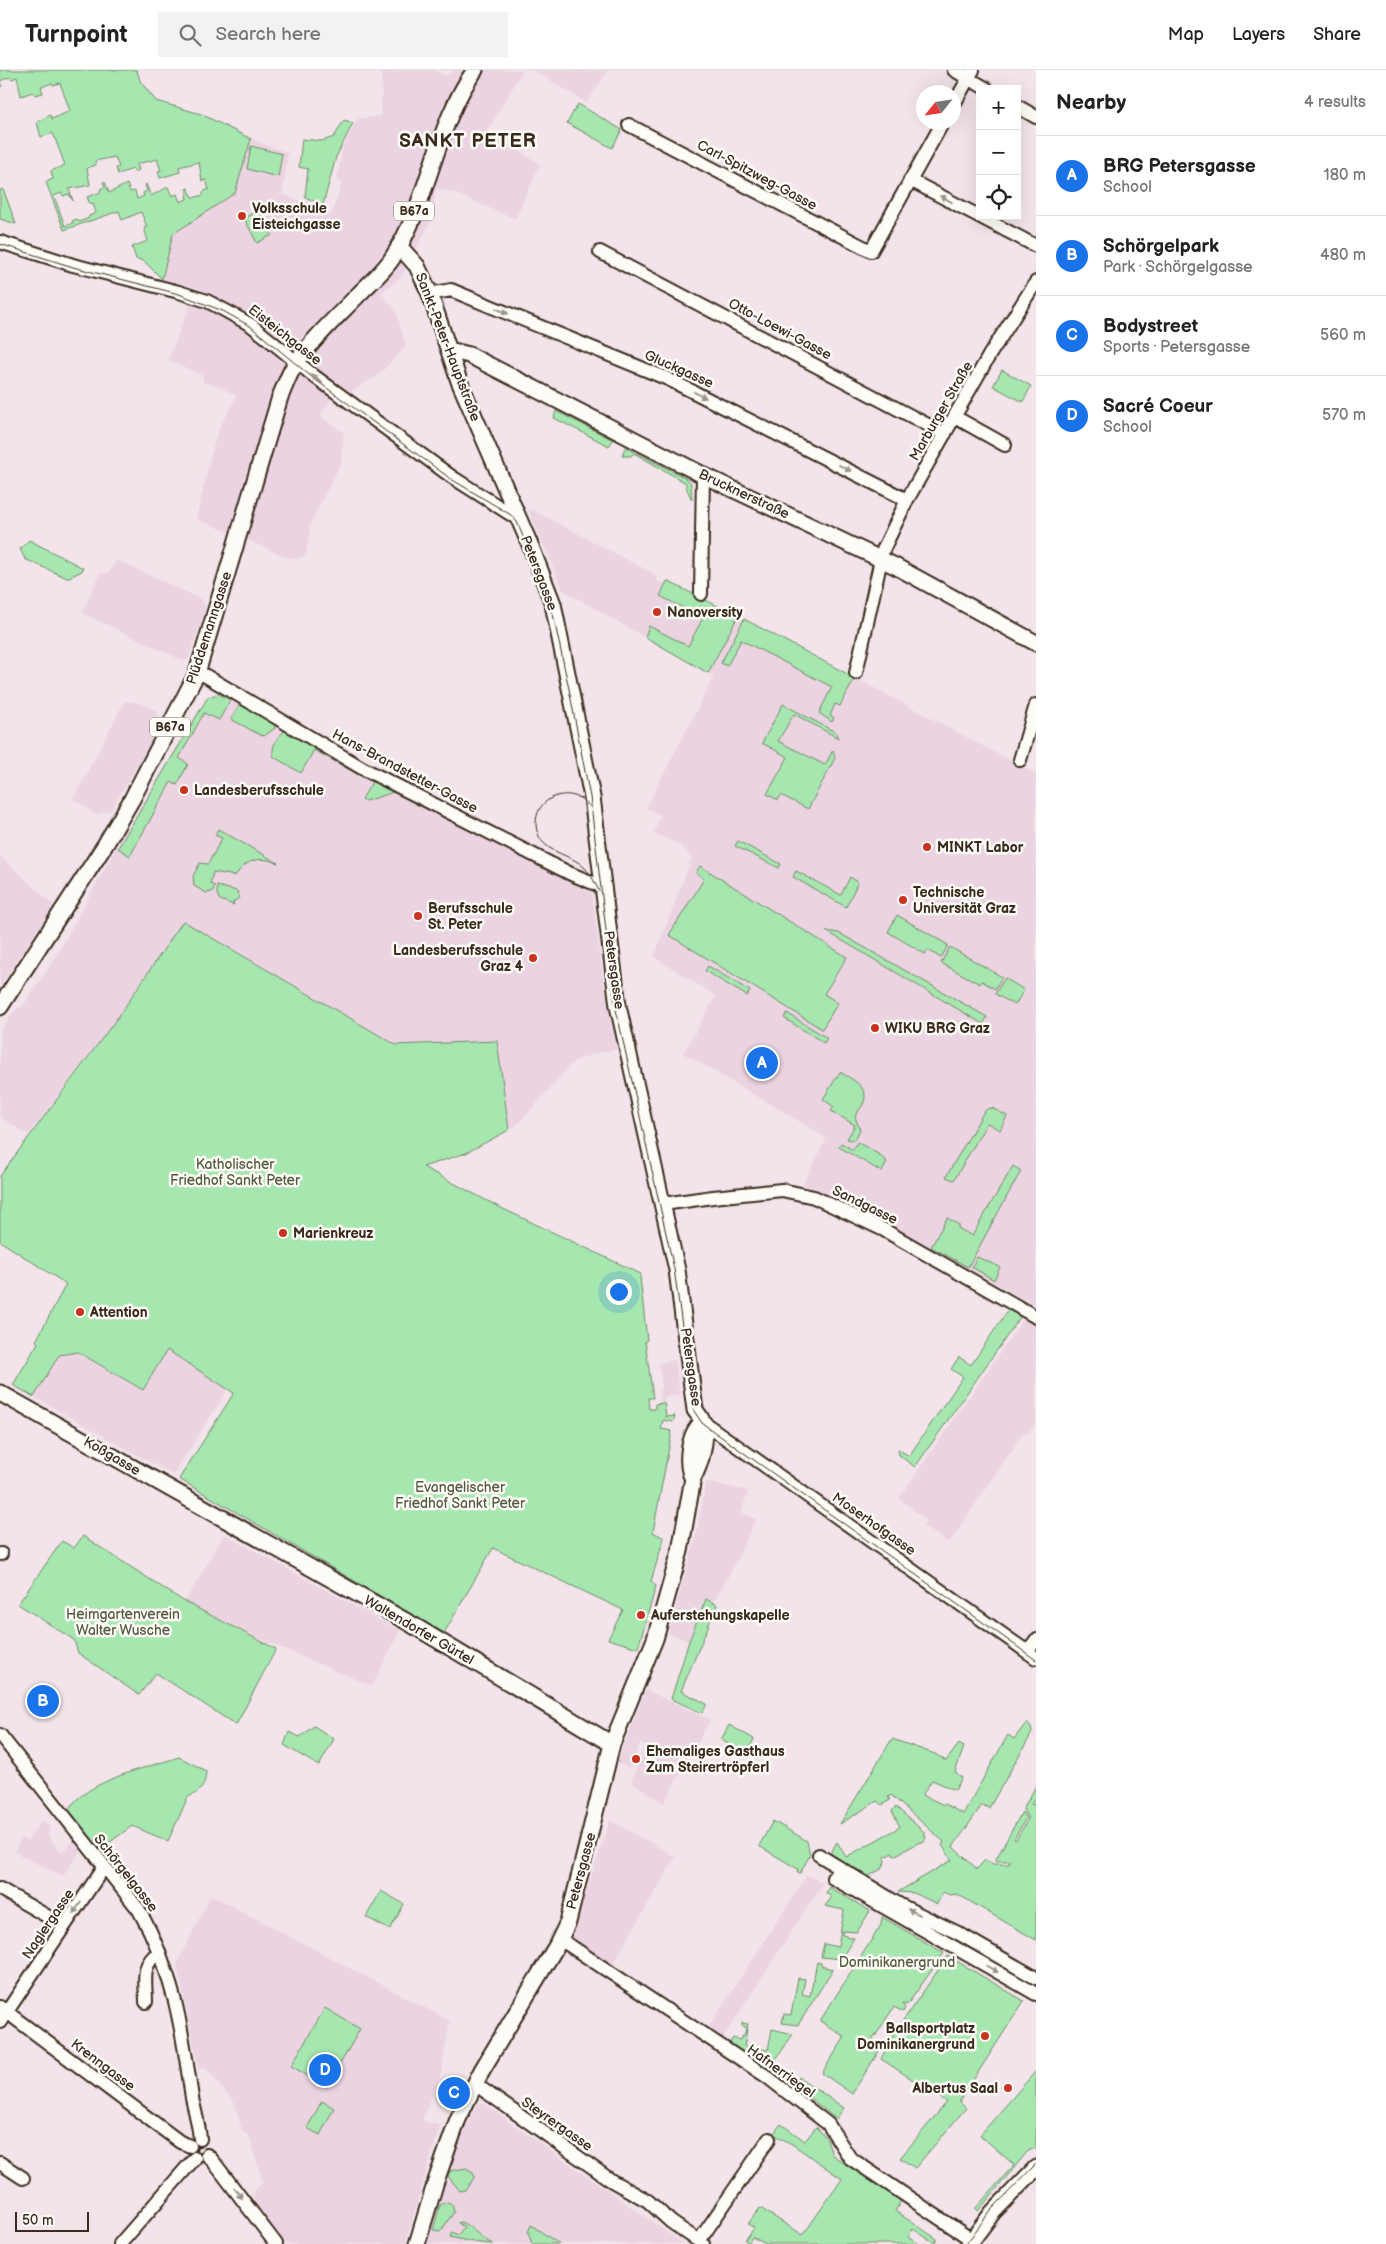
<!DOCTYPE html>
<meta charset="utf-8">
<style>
:root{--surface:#fff;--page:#f2f2f2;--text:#222;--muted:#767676;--line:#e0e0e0;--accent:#1a73e8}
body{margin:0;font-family:"Balsamiq Sans",sans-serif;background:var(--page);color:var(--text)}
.controls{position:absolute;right:15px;top:15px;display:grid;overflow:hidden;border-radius:0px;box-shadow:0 5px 20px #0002}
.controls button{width:45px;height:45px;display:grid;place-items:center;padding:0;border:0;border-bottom:1px solid var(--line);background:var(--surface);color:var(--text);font:25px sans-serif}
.compass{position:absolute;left:916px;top:15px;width:45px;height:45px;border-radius:50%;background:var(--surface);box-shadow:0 5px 20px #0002;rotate:240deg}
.scale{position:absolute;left:15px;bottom:12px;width:74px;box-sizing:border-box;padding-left:5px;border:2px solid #3b2a1e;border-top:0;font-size:14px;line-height:18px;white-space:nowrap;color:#3b2a1e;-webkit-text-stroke:4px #fdfcf7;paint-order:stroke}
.you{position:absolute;left:618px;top:1221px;width:18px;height:18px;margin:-12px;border:4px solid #fff;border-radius:50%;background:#1a73e8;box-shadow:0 0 0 8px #1a73e833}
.badge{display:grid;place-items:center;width:32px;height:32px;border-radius:50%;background:var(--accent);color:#fff;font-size:16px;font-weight:700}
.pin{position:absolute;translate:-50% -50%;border:2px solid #fff;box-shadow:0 1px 5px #0006}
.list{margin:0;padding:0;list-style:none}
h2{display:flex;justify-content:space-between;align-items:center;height:65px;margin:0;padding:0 20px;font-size:21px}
h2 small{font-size:16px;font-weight:400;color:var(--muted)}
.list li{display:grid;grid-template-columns:32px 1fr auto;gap:15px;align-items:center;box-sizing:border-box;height:80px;padding:0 20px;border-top:1px solid var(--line)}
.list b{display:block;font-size:19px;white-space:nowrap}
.list p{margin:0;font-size:16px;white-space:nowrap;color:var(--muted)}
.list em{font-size:16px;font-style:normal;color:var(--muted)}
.icon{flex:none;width:28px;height:28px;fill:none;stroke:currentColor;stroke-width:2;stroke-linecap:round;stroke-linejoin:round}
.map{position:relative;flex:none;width:1036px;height:2174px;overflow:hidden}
header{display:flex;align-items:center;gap:30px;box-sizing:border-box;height:70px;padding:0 25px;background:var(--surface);border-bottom:1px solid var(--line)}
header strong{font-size:24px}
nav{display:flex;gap:28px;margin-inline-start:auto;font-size:18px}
.search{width:350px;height:45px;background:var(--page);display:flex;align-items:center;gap:12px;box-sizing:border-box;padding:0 18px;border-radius:0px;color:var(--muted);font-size:19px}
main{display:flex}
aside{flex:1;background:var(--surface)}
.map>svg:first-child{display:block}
</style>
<header>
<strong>Turnpoint</strong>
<div class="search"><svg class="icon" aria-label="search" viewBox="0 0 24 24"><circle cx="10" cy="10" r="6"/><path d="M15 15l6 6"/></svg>Search here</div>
<nav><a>Map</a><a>Layers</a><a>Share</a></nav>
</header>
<main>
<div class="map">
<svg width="1036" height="2174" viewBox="0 0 1036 2174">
<rect width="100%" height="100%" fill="#f2e4ea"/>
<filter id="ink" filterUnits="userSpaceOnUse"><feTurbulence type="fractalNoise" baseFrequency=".02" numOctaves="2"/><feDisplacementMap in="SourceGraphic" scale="10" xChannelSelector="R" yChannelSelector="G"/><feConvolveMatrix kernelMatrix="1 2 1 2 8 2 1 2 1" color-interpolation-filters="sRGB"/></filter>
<g filter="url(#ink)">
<path fill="#ebd3e1" d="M382 0H434L446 6 455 0H523L487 61 540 94 515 149 452 122 436 119 431 151 402 206 381 223 396 241 406 277 378 305 348 324 331 329 320 346 344 363 341 392 311 452 306 484 298 489 286 487 227 461 196 449 213 377 221 354 235 330V325L220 317 203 312V306L168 290 190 235 202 219 162 209 173 164 235 123 251 69 288 83 282 125 323 137 321 142 331 146 342 113 337 111 342 79 357 49 381 46Z
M533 0H608L587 33Z
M528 439 537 442 656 505V510L664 514 667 511 744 549 1036 704V1236L872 1145 803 1114 826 1069 806 1055 683 983 716 926 654 887 692 788 679 774 653 763 661 745 646 738 714 607 563 520Z
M117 490 201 529 206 537 188 590 184 591 82 543 100 503H108Z
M219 622 280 656 376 713 476 761 592 823 604 915 617 979 594 984 574 991 518 1054 509 1060 497 972 396 975 274 905 152 895 118 947 28 1065 0 1047V961L16 939 22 937 52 893 119 773 208 626Z
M125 631 139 633 157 641 161 651 147 679 111 740 97 745 73 729Z
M0 786 54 836 0 916Z
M1024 1248 1036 1255V1352L1029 1362 1023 1363 949 1473 923 1456 926 1450 899 1428Z
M167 1279 228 1319 173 1405 34 1327 59 1285 78 1282 139 1318Z
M675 1290 680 1325 664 1327V1333H661L659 1319 662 1318 659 1293Z
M706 1412 748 1421 741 1443 756 1449 739 1486 716 1528 713 1532 706 1529 689 1571 668 1563 695 1470Z
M224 1464 400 1561 372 1616 224 1554 185 1532Z
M646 1620 710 1650 664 1733 631 1712 645 1675 640 1673 629 1698 617 1693Z
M610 1750 676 1787 611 1897 570 1870Z
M41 1751 50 1756 48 1766 61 1782 75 1771 81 1780 63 1806 14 1782 21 1768 27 1771Z
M807 1805 823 1813 721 1971 706 1961Z
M211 1825 450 1951 441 2003 423 2048 424 2051 440 2056 405 2174H285L253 2131 254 2121 263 2113 249 2066 242 2061 235 2034 206 1998 199 1999 177 1894Z
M482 2033 564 2090 684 2174H427L456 2075 478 2034Z"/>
<path fill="#a6e7b0" stroke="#708867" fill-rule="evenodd" d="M0 0H137L140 11 156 31 201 44 251 69 235 123 173 164 162 209 144 191 136 189 132 177 148 171 144 158 147 157 141 142 122 150 119 141 64 160 46 112 53 109 51 101 65 95 53 63 41 67 37 52 50 45 52 49 70 41 60 13 53 15 52 13 41 17 43 23 35 25 33 22 21 26 17 7 12 9 10 7 0 11 2 16 0 17ZM115 87 119 97 116 98 118 104 133 99 134 102 139 100 137 94 157 89 161 100 158 101 160 108 180 102 179 97 199 92 202 111 206 110 209 119 203 122V125L193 128 188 118 186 119 188 124 186 125 187 129 180 132 177 124 172 126 168 117 151 126 146 114 145 115 147 121 143 123 144 126 137 129 135 121 130 122 127 114 109 123 105 112H103L105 117 100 119 101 122 87 127 90 134 93 133 96 143 89 146V148L79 152 77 149 72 151 73 153 65 156 54 126 61 123 63 126 69 124 73 131 69 119 90 115 87 98 96 95 95 91Z
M578 34 622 60 612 78 567 53Z
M344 50 353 53 336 87 323 135 305 127 308 99 299 97 302 69 322 71 334 67Z
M251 76 282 84 278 107 247 99Z
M3 119 16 154 0 149V120Z
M259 140 272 165 257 173 244 148Z
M1002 300 1031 316 1023 332 993 316Z
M556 341 613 370 609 376 554 348Z
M625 377 686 408 691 413 692 430 686 417V413L634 383 631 386H622Z
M29 470 83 498 82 501 67 508 25 489 20 479Z
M667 511 738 546 708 603 645 567 649 556 688 576 703 548 660 526Z
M744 549 855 608 840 636 835 634 830 646 834 648 832 652 819 643 832 617 741 570 727 596 721 593Z
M219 624 230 630 219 650 204 643 179 688 188 694 177 715 171 712 130 786 118 778 208 627Z
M240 634 274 653 275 658 264 666 260 665 231 649Z
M783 634 837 663 838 668 794 644 778 671 825 695 833 680 835 688 808 739 781 725 778 730 767 724 788 687 762 673Z
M286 660 379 715 394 722 366 731 362 729 372 712 314 680 301 703 274 687C270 678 278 665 286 660Z
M218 759 278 793C259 786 247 789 235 806L213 802 210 814 215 816 212 822 206 823 194 816 193 806 200 793 208 794 222 768 215 765Z
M738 771 781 794 779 798 735 776Z
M700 796 847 887 824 924 838 933 822 959 669 865 704 809 696 803Z
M796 801 841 825 850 807 858 812 846 837 793 807Z
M217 816 237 821 239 828 233 832 234 835 220 830 217 824Z
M897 845 948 875 941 888 928 880 925 884 888 862Z
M183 851 396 975 497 971 509 1060 466 1083 423 1097 497 1136 641 1204 640 1207 647 1270 645 1271 653 1328H648L649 1339H655V1334L664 1333 666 1347 675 1346 673 1352 663 1350 661 1359 672 1361 653 1462 664 1468 651 1511 656 1516 638 1578 608 1569 623 1540 493 1478 444 1563 179 1409 234 1323 167 1280 143 1320 78 1282 59 1285 34 1327 13 1315 38 1273 36 1271 66 1214 0 1171V1106L118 947Z
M826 861 839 863 987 947 983 954Z
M950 877 1002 907 995 919 982 911 980 914 941 893Z
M708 896 750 921 747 926 705 901Z
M1005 908 1024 920 1015 935 995 924Z
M787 943 827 968 824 973 784 948Z
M840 1002C850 1008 870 1017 864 1032 862 1038 857 1041 855 1047L860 1060 854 1070 847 1069 855 1055 831 1041 834 1037 823 1029Z
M992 1038 1007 1046 1000 1060 987 1053 954 1110 946 1107 983 1043 987 1039Z
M857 1072 878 1084 887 1092 882 1102 839 1077 841 1073 853 1080Z
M1013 1096 1021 1101 968 1197 931 1177 947 1148 959 1155 958 1158 972 1166Z
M977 1187 1000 1197 994 1210 972 1197Z
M1008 1240 1021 1246 915 1397 899 1385 898 1379 909 1386 963 1307 951 1299 959 1287 971 1295Z
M83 1466 185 1532 276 1579 236 1655 156 1603 139 1625 78 1583 74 1570 18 1534 62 1471 74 1478Z
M706 1529 717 1535 681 1621 707 1634 702 1643 671 1629 689 1571Z
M1027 1652 1031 1657 1032 1663 989 1738 982 1735 953 1777 977 1799 985 1790 993 1794H1009L1010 1791H995L996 1789 1022 1742 1026 1748 1014 1769 1016 1770 1028 1749 1023 1739 1036 1716V1728L1031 1734 1034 1735 1036 1731V1870L957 1824 950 1825 943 1822 937 1834 914 1823 898 1822 952 1790 942 1775 944 1772 891 1725 888 1727 890 1730 882 1735 877 1731 840 1754 892 1669 935 1684 946 1691 959 1674 964 1677 955 1702 962 1708 955 1720 932 1710 922 1725 944 1735 945 1734 963 1744 1008 1665 1014 1669Z
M729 1655 754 1669 747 1684 721 1670Z
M314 1656 334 1669 319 1696 284 1675 289 1662 300 1667Z
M179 1687 206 1701C205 1716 202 1721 188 1727L168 1771 132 1756 99 1780 68 1740C87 1710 146 1698 179 1687Z
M896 1737 924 1762 926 1768 923 1772H920L894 1786 892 1783 884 1788 885 1791 883 1798 869 1806 830 1784 837 1772 846 1787 900 1757 892 1741Z
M773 1751 807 1771 810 1785 800 1803 797 1802 798 1799 759 1776Z
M829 1817 870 1841 857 1862 843 1861 842 1865 854 1868 841 1889 821 1887 824 1874 838 1877 844 1840 825 1836 832 1827 826 1823Z
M381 1821 404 1834 390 1860 366 1847Z
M882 1847 944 1883 907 1935 902 1933 905 1938 903 1942 894 1937 870 1974 879 1981 852 2024 822 2003 845 1967 820 1951 881 1855Z
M948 1886 1024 1931 959 2032 966 2038 915 2098 900 2088 947 2032 881 1989 893 1965Z
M817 1892 821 1893V1896L833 1899 798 1955 782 1953 784 1944 791 1945 798 1908 805 1909 802 1924 810 1926Z
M325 1938 360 1959 327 2017 291 1996Z
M742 1953 748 1954 744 1976 768 1980 772 1959 793 1964 768 2001 728 1976 733 1968 740 1970 745 1963 746 1957 742 1956Z
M1036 2001V2078L1028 2081 978 2141 975 2139 1014 2095 980 2065Z
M799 2007 844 2038 836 2049 794 2015Z
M322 2031 334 2038 320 2065 307 2058Z
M781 2054 805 2071 816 2057 827 2069 832 2085 902 2129 895 2141 937 2169 935 2173 913 2159 908 2166 919 2174H766L752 2167 748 2173 745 2170 754 2158 748 2154 760 2138 803 2165 842 2109 792 2074 773 2064Z
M466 2098 473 2102 474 2108 465 2120 460 2121 448 2106 450 2101Z
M447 2132 452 2134 454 2142 441 2161 433 2160 440 2135Z
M461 2152C474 2158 479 2168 493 2174 481 2174 463 2170 450 2167L452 2162 458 2165 464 2157 458 2153Z
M531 2155 559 2174H532L528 2162Z"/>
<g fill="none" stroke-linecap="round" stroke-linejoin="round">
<defs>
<path id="minor" d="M954 0 987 19
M954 34 973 0
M1017 36 1036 47
M629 55 871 181 943 52
M910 110 1036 176
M0 172 73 195 179 222 207 231 226 241 251 255 314 306 452 407 518 449
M600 182 945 364
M430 224 451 220 668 309 907 430
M955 347 1005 375
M701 524 703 405
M197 603 206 606 362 698 571 804 603 817
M856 603 883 480 907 430 924 400 990 284 1036 212
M1020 690 1036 635
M663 1134 713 1127 782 1120 814 1127 884 1160 1036 1247
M703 1352 1036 1588
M0 1484H1
M1027 1582 1036 1570
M0 1665 139 1840C174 1902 182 1958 192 2028 195 2042 199 2055 200 2069
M819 1785 902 1836 958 1863 1036 1908
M839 1798 833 1808 1036 1924
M0 1819 64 1856
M560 1869 766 2006 828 2054 850 2088 972 2170
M146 1932C146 1911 140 1895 159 1882
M0 1937 180 2072 190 2076
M0 1952 104 1797
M475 2014 612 2111 648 2131 671 2152 703 2174
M207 2085 213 2091 276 2174
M0 2093 23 2108
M699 2171 769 2069
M120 2174 195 2088"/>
<path id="major" d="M399 176 417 196 430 224 459 311 531 477 553 534 592 727 618 936 677 1200 695 1340C698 1344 702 1349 703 1353 708 1369 700 1395 693 1408L680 1481 663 1541 655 1569 612 1674 568 1852 557 1875 482 2000 458 2049 436 2111 417 2174
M449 280 469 285 703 405 895 496 1036 573
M0 937 105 775 132 729 197 603 280 327C285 316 289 303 296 293 314 267 339 245 360 223 371 212 385 200 393 187 430 129 435 56 475 0
M0 1323 411 1554 612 1674
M691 1405C686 1390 689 1362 703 1352
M969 2174 993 2142 1036 2098"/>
</defs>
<use href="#minor" stroke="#3b2a1e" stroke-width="16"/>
<use href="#major" stroke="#3b2a1e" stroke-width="19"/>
<use href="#minor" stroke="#fdfcf7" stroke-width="12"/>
<use href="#major" stroke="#fdfcf7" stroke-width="15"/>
<path stroke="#3b2a1e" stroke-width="1" d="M0 174 73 197 179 224 223 241 250 256 313 308 451 409 511 445 517 452 551 535 569 619 590 727 615 935 674 1199 694 1341 702 1353 713 1361 1036 1590
M592 739C573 711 529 727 537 761 543 784 571 783 585 798 591 804 595 813 599 821
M966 2174 991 2140 1036 2094"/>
</g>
<defs><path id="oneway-solid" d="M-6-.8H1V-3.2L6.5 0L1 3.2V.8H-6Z" transform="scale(1.25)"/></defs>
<g fill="#9c938a">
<use href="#oneway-solid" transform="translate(946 129) rotate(-152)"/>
<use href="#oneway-solid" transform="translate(502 241) rotate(23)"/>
<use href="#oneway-solid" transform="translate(317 309) rotate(-144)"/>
<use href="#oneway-solid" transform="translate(700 325) rotate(27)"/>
<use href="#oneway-solid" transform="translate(845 398) rotate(27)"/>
<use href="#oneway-solid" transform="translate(77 1838) rotate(124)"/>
<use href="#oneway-solid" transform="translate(914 1842) rotate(-155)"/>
<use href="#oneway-solid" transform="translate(992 1899) rotate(30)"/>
<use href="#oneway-solid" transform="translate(238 2123) rotate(53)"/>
</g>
</g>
<g fill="#c8321e" stroke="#fdfcf7" stroke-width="2">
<circle cx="242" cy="146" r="5"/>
<circle cx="657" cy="542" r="5"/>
<circle cx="184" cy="720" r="5"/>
<circle cx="927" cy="777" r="5"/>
<circle cx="903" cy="830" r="5"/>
<circle cx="418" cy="846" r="5"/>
<circle cx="533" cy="888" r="5"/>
<circle cx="875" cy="958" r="5"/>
<circle cx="283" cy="1163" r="5"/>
<circle cx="80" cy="1242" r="5"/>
<circle cx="641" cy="1545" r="5"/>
<circle cx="636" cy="1689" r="5"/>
<circle cx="985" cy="1966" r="5"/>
<circle cx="1008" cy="2018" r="5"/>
</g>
<g text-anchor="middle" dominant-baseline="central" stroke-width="5" stroke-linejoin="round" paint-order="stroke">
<g fill="#fdfcf7" stroke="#75695f" stroke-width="1">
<rect x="394" y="131.5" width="40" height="19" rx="4"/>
<rect x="150" y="647.5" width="40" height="19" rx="4"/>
</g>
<g font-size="12" font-weight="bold" fill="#3b2a1e">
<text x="414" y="141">B67a</text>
<text x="170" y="657">B67a</text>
</g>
<g font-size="14" fill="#3b2a1e" stroke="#fdfcf7">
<text transform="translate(757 105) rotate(28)">Carl-Spitzweg-Gasse</text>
<text transform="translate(780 259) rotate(28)">Otto-Loewi-Gasse</text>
<text transform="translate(285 265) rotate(38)">Eisteichgasse</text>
<text transform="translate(448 277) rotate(69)">Sankt-Peter-Hauptstraße</text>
<text transform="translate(679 299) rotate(24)">Gluckgasse</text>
<text transform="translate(941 341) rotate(-60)">Marburger Straße</text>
<text transform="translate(744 424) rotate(25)">Brucknerstraße</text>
<text transform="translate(539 503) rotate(69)">Petersgasse</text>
<text transform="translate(209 558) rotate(-72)">Plüddemanngasse</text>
<text transform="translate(405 701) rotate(28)">Hans-Brandstetter-Gasse</text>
<text transform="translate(614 900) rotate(82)">Petersgasse</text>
<text transform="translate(865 1135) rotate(26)">Sandgasse</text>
<text transform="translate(691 1297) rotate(82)">Petersgasse</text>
<text transform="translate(112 1386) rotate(30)">Koßgasse</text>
<text transform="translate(874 1454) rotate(35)">Moserhofgasse</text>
<text transform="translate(419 1560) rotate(30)">Waltendorfer Gürtel</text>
<text transform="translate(581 1801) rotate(-75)">Petersgasse</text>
<text transform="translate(126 1803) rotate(52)">Schörgelgasse</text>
<text transform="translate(48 1854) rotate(-56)">Naglergasse</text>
<text transform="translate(103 1995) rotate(37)">Krenngasse</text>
<text transform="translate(781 2001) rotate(36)">Hafnerriegel</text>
<text transform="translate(557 2054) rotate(35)">Steyrergasse</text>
</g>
<g font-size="14" font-weight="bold" fill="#3b2a1e" stroke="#fdfcf7" text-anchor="start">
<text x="252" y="138">Volksschule<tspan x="252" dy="16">Eisteichgasse</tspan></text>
<text x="667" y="542">Nanoversity</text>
<text x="194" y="720">Landesberufsschule</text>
<text x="937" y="777">MINKT Labor</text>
<text x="913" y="822">Technische<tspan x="913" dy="16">Universität Graz</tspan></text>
<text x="428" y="838">Berufsschule<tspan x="428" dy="16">St. Peter</tspan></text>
<text x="523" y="880" text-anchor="end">Landesberufsschule<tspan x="523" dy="16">Graz 4</tspan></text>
<text x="885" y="958">WIKU BRG Graz</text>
<text x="293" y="1163">Marienkreuz</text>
<text x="90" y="1242">Attention</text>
<text x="651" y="1545">Auferstehungskapelle</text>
<text x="646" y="1681">Ehemaliges Gasthaus<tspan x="646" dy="16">Zum Steirertröpferl</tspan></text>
<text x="975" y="1958" text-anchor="end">Ballsportplatz<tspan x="975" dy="16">Dominikanergrund</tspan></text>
<text x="998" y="2018" text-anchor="end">Albertus Saal</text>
</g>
<g font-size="14" fill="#565942" stroke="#fdfcf7">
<text x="235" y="1094">Katholischer<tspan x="235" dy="16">Friedhof Sankt Peter</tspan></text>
<text x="460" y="1417">Evangelischer<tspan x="460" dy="16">Friedhof Sankt Peter</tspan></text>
<text x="123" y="1544">Heimgartenverein<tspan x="123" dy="16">Walter Wusche</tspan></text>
<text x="897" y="1892">Dominikanergrund</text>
</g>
<g font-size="19" font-weight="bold" letter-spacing="1" fill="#3b2a1e" stroke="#fdfcf7">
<text x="468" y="71">SANKT PETER</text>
</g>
</g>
</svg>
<div class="controls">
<button>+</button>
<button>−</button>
<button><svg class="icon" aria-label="locate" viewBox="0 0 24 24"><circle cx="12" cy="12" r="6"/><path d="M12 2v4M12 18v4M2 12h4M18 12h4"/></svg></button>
</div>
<svg class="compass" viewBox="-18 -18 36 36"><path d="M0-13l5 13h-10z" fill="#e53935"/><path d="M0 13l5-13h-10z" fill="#767676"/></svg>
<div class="scale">50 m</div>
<div class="you"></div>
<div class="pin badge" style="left:762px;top:993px">A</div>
<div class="pin badge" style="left:43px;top:1631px">B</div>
<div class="pin badge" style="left:454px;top:2023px">C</div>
<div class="pin badge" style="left:325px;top:2000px">D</div>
</div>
<aside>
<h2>Nearby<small>4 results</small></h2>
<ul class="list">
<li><span class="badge">A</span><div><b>BRG Petersgasse</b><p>School</p></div><em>180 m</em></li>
<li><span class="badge">B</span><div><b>Schörgelpark</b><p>Park · Schörgelgasse</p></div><em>480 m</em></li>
<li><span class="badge">C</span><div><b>Bodystreet</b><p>Sports · Petersgasse</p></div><em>560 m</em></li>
<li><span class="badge">D</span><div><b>Sacré Coeur</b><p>School</p></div><em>570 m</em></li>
</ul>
</aside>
</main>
